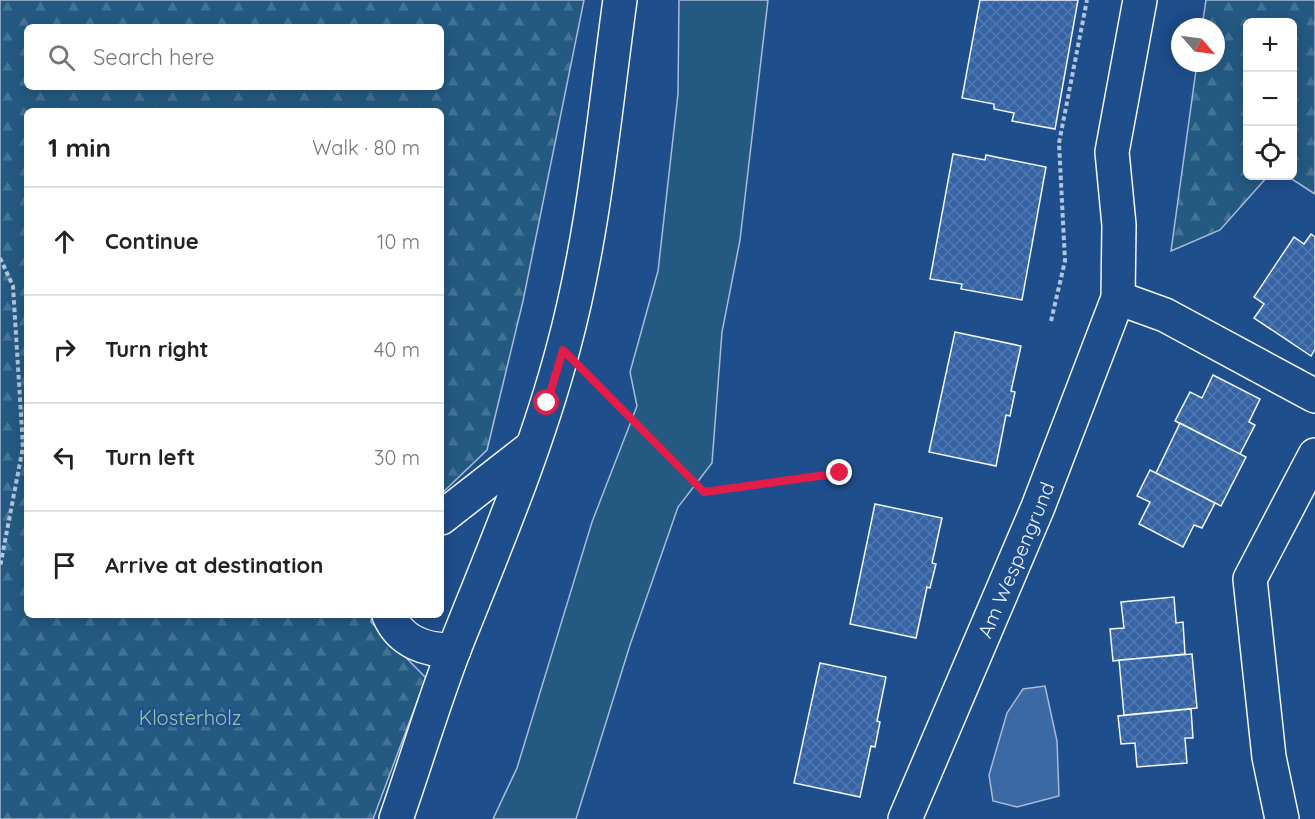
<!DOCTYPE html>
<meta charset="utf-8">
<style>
:root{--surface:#fff;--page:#f2f2f2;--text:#222;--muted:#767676;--line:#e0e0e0}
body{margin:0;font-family:Quicksand,sans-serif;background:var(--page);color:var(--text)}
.controls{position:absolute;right:18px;top:18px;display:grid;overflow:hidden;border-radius:9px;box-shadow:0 3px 15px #0003}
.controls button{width:54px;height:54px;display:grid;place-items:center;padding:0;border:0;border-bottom:2px solid var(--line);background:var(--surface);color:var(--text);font:30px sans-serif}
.compass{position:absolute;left:1171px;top:18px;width:54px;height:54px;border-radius:50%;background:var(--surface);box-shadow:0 3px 15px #0003;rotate:118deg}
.stop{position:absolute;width:18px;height:18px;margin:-14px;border:4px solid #e11d48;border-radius:50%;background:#fff}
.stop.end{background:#e11d48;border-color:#fff;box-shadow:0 2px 6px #0008}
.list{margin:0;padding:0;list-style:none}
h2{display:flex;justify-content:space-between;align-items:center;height:78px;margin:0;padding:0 24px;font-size:26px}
h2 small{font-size:20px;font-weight:400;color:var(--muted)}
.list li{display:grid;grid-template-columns:39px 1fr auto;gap:18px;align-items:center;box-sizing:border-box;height:108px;padding:0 24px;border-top:2px solid var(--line)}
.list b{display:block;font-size:22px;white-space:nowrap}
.list em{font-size:20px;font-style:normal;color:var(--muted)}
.icon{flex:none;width:33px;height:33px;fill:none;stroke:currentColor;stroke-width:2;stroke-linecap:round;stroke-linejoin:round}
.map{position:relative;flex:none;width:1315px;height:819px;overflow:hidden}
.search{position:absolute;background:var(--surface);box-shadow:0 3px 15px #0003;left:24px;top:24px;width:420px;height:66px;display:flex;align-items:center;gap:15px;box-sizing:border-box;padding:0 21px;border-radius:9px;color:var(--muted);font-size:22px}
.panel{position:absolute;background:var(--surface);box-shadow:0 3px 15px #0003;left:24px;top:108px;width:420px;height:510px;border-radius:9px}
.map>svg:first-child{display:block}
</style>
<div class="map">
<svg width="1315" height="819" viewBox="0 0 1315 819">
<defs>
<pattern id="forest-firs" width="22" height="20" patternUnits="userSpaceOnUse" patternTransform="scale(1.5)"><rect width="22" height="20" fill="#245a82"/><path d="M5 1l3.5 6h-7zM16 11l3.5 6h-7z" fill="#447295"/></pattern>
<pattern id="building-cross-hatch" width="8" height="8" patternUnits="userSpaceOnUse" patternTransform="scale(1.5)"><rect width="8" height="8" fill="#3563a3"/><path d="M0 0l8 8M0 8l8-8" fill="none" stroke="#537ab1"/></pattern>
</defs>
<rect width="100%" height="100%" fill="#1f4e8c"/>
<path fill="#245a82" stroke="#a8bbd7" stroke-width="1.5" d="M679 0H768L740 240 722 332 712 463 678 507 630 645 576 819H493L517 768 592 522 637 406 630 372 658 271 678 94Z"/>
<path fill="url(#forest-firs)" stroke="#a8bbd7" stroke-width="1.5" fill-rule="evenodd" d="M0 0H584L523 301 487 450 441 494V111H27V615H372L371 622 426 678 373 819H0ZM27 27H441V87H27Z
M1206 0H1315V194L1287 176H1292V22H1248V176H1268L1220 230 1171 251 1197 63H1216V27H1202Z"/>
<path fill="#3b69a3" stroke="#a8bbd7" stroke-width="1.5" d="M1045 686 1057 741 1059 796 1017 807 993 801 989 775 1007 713 1023 689Z"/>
<path fill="url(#building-cross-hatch)" stroke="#f2f6ff" stroke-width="1.5" d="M980 0H1078L1055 129 1012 121 1014 113 994 109V104L962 98Z
M953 154 985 160 986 155 1046 167 1022 300 961 289 962 284 930 279Z
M1311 234 1315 237V349L1311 356 1254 318 1264 304 1254 297 1294 237 1304 244Z
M955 332 1021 346 1011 391 1015 392 1010 416 1006 415 996 466 929 452Z
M1213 375 1260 399 1249 422 1255 425 1240 454 1175 421 1190 392 1202 398Z
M1180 423 1246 457 1221 506 1156 473Z
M1150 470 1215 503 1202 528 1194 525 1183 547 1139 524 1150 502 1137 496Z
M875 504 942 518 932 563 936 564 930 588 927 587 916 638 850 624Z
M1174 597 1176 623 1183 622 1185 654 1113 661 1110 629 1124 628 1121 602Z
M1192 654 1197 708 1124 715 1119 660Z
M820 663 886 677 877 721 880 722 875 747 871 746 860 797 794 783Z
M1191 709 1193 738H1185L1187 763 1137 767 1135 743 1121 744 1118 716Z"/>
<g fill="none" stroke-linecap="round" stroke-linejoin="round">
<defs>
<g id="minor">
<path d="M1118 298 1165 315 1315 396"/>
<path d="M441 518 532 447"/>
<path d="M389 615C400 642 427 651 454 650"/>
<path d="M396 819C416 762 433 704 455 647 494 549 536 451 563 349 594 235 604 116 620 0"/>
<path id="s1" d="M905 819 1038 507 1118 298 1119 225 1112 152 1140 0"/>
<path d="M1282 819 1269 757 1250 579 1315 455"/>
</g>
</defs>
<use href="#minor" stroke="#f2f6ff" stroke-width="36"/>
<path stroke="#b3c4dc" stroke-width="4" stroke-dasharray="4.5 3" stroke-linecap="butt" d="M0 258 13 286 23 447 0 567
M1051 321 1065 261 1059 143 1087 0
M591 378 704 492 840 473"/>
<use href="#minor" stroke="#1f4e8c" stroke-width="33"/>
</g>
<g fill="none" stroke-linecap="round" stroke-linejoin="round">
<path stroke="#e11d48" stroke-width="8" d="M547 403 563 350 704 492 840 473"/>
</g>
<g text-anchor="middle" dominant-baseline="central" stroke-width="4.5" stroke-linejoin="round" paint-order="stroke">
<g font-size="20" fill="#f2f6ff" stroke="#1f4e8c">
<text stroke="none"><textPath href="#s1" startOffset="282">Am Wespengrund</textPath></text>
</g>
<g font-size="20" fill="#97c8a6" stroke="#1f4e8c">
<text x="190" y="717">Klosterholz</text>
</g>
</g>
</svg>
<div class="controls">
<button>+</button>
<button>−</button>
<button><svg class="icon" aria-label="locate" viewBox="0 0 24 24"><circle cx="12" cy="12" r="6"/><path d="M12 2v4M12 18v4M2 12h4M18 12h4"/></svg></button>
</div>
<svg class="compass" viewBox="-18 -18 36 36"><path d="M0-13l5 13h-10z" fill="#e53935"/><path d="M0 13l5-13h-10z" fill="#767676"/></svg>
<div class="stop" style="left:547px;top:403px"></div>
<div class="stop end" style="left:840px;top:473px"></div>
<div class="search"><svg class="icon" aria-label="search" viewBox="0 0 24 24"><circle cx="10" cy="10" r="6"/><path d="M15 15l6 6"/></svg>Search here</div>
<section class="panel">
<h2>1 min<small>Walk · 80 m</small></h2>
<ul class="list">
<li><svg class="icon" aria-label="ahead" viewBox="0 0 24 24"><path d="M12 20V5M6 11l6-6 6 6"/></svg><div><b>Continue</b></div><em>10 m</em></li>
<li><svg class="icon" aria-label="right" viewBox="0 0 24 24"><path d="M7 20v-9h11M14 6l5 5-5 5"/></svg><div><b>Turn right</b></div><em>40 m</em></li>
<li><svg class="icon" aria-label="left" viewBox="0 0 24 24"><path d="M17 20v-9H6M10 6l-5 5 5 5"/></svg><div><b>Turn left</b></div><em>30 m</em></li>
<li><svg class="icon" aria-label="arrive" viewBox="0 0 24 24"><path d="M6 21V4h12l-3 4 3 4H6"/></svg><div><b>Arrive at destination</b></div></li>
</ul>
</section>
</div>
